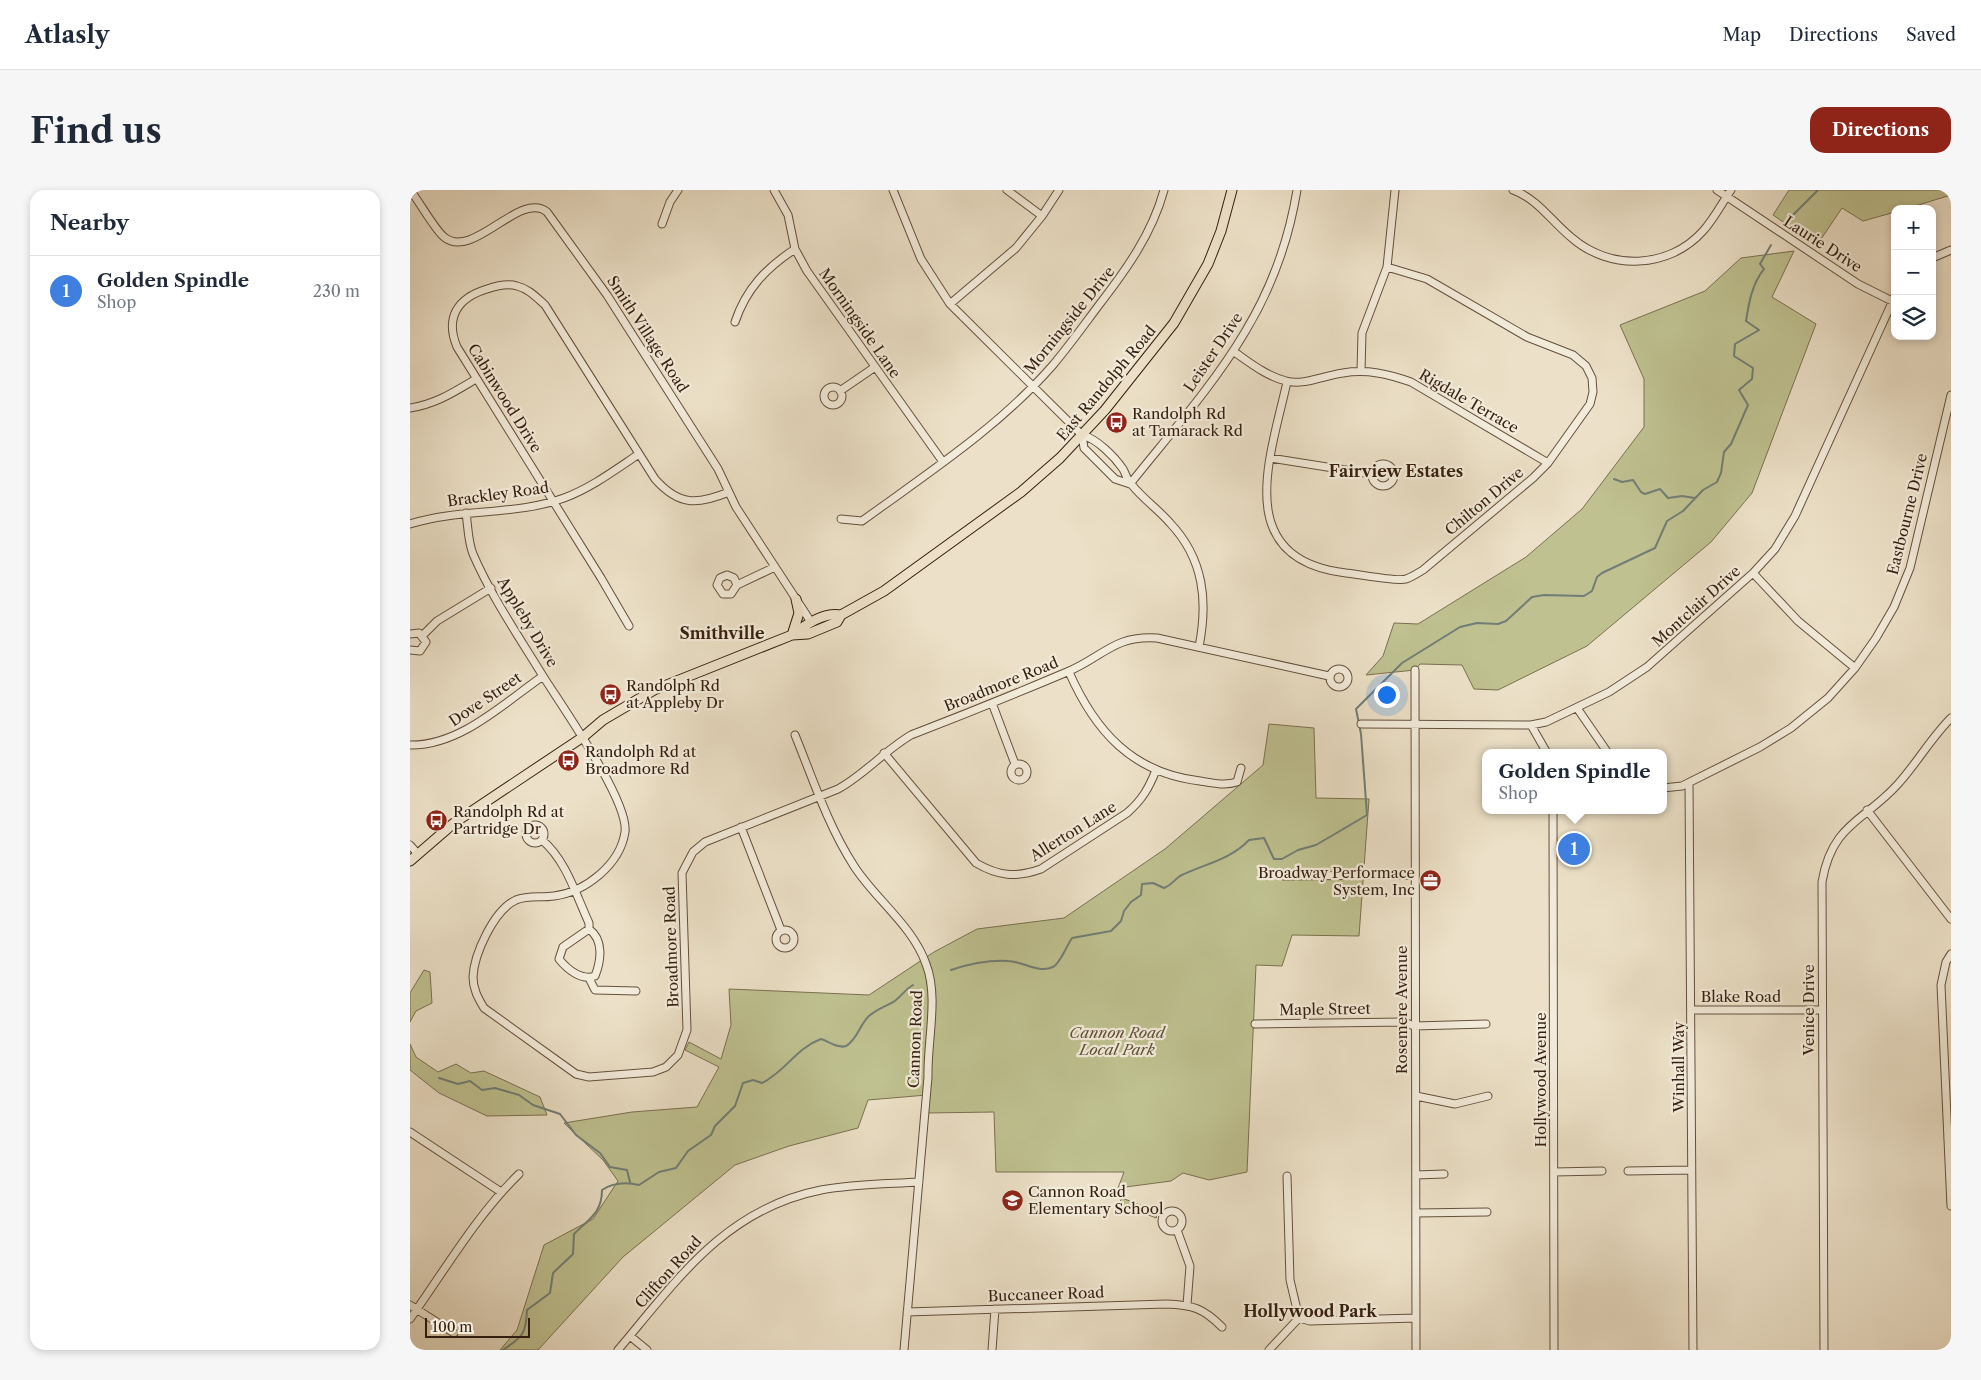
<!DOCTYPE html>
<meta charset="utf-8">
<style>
:root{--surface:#fff;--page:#f6f6f7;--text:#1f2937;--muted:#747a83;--line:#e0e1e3;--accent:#8f2418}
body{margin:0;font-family:"Libre Caslon Text",serif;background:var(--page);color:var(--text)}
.controls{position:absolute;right:15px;top:15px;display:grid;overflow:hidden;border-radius:10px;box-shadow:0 2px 8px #0003}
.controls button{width:45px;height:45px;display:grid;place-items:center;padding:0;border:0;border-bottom:1px solid var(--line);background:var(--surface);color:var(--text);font:25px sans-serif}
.scale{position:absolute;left:15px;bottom:12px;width:105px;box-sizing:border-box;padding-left:5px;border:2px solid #351f0f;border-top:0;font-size:14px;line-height:18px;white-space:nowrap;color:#351f0f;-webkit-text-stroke:4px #f3ecdb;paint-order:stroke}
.you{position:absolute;left:976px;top:504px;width:18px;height:18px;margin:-12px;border:4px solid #fff;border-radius:50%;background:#1a73e8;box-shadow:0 0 0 8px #1a73e833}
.badge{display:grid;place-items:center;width:32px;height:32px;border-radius:50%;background:var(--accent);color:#fff;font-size:16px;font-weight:700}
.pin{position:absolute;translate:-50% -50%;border:2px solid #fff;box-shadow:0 1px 5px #0006}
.popup{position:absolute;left:1072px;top:559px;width:185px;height:65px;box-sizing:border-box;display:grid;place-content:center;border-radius:10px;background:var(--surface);filter:drop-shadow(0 1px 4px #0005);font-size:16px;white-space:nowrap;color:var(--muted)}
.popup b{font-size:19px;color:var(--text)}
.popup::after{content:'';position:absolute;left:50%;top:100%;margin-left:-10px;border:10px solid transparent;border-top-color:var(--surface)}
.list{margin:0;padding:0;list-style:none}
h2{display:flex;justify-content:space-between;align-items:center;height:65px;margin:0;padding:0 20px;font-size:21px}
h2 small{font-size:16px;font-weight:400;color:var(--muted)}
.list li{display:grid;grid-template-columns:32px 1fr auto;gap:15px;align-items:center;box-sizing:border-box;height:70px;padding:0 20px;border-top:1px solid var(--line)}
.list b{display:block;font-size:19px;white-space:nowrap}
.list p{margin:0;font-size:16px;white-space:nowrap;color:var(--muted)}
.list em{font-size:16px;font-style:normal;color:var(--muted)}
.icon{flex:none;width:28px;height:28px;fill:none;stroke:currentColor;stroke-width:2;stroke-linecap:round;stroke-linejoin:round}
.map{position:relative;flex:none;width:1541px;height:1160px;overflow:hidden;border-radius:15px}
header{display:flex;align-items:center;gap:30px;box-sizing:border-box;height:70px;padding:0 25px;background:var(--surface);border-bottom:1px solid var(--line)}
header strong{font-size:24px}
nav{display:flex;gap:28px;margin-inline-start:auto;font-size:18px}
.intro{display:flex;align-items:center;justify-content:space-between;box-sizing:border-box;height:120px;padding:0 30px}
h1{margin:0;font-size:35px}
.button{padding:12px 22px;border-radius:15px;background:var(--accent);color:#fff;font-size:18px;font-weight:700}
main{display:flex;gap:30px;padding:0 30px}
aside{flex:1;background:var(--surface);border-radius:15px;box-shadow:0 2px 8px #0003}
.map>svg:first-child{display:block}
</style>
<header>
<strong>Atlasly</strong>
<nav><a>Map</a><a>Directions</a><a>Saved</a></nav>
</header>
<div class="intro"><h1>Find us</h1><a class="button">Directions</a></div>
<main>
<aside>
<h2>Nearby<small></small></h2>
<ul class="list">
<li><span class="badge" style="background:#3f7fe0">1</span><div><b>Golden Spindle</b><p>Shop</p></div><em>230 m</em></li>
</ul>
</aside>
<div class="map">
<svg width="1541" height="1160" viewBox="0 0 1541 1160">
<rect width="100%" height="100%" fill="#ece1c8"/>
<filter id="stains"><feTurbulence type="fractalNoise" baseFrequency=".004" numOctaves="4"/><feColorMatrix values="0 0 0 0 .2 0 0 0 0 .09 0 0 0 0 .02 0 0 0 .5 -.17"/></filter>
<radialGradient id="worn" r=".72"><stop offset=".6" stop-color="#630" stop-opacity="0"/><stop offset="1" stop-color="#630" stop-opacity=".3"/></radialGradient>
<path fill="#bfc190" stroke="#7a7050" d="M1379 0H1541V5L1495 19H1485V22L1453 31 1432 18 1407 55 1363 25Z
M1384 61 1362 107 1406 134 1342 303 1301 352 1177 456 1088 500 1064 499 1052 475 1010 474 1005 480 956 485 973 466 984 433 1008 434 1116 367 1172 319 1234 237V189L1210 135 1295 101 1331 68Z
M859 534 904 538 906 608 959 609 949 746 882 745 872 776 846 775 837 982 799 990 773 983 761 991 708 998 714 982H586L584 922 517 923V905L458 910 448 938 379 956 325 975 213 1067 128 1160H90L107 1140 134 1055 183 1029 208 991 193 970 154 933 222 922 287 917 309 877 275 860 279 852 311 869 321 835 319 799 459 805 524 762 567 739 654 728 755 659 853 575Z
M14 780 20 782 22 813 6 821 0 832V803Z
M0 854 6 867 28 882 46 874 61 883 74 881 130 907 137 925 77 926 29 903 0 880Z
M712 1008 748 1022 746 1028 709 1013Z"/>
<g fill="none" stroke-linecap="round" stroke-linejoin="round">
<path stroke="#717e75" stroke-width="2" d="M1383 25 1408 0
M1204 289 1212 292 1223 290 1231 302 1235 304 1250 299 1258 308 1272 306 1285 308
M541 780C559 774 579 770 598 771 613 771 628 784 643 777 650 774 657 755 662 748L701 741 711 731 714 721 721 712 731 705 732 694 743 693 754 698C762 695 764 690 770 686 794 674 820 670 839 650L854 648 864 669H872L888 660 906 655 957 625 951 544 946 519 992 473 1050 437 1067 433 1088 434 1096 431 1122 407 1134 405 1174 406 1182 401 1187 387 1192 383 1245 358 1257 331 1273 321 1293 300 1307 292 1311 283 1314 262 1321 254 1338 215 1329 200 1342 189 1343 178 1324 166 1325 154 1349 140 1336 131C1339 112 1342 94 1354 79L1350 74 1361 55
M29 888 48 894 60 891 72 900 85 898 109 905 123 915 150 924 166 945 190 963 200 977 217 980 220 992
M93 1160C112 1147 116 1145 117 1120L140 1103 143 1083 163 1064 164 1044C179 1029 192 1023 192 1000 203 993 216 992 229 995L249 982 266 978 278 961 301 945 305 936 325 916 333 893 343 890 352 893C375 882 386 858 411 849 418 851 428 859 436 856 447 850 450 834 459 826 468 818 480 815 486 810 492 805 496 799 503 795"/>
<defs>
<path id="minor" d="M0 0C9 11 25 40 34 47 63 71 110 0 137 22L197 105 308 279 326 317 401 432
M364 0 378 25 385 59 397 81 533 272
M483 0 511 69 540 114 672 245C687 249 704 266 713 279 716 284 717 291 722 295 733 309 748 319 760 333 794 369 798 411 789 457
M597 0 632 26
M1103 0C1128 9 1142 32 1162 48 1200 81 1259 79 1293 41 1304 29 1312 13 1321 0
M1307 0 1448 94 1482 111
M252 34 260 12 268 0
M1522 68 1541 60
M540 114 606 58 632 26 649 0
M325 132C336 99 356 78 385 59
M823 161C839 172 856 186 876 191 893 196 916 185 933 183 957 179 978 184 1001 192L1138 273
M951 181 952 143 977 77 985 0
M877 192C860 268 821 369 936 383 948 384 987 392 996 389 1002 387 1008 383 1013 380L1123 288 1138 273 1180 214 1183 202 1182 188 1176 176 1163 165 1117 147 1017 89 977 77
M414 206a9 9 0 1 1 18 0a9 9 0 1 1-18 0Z
M430 201 465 177
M0 218C26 214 44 202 66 189
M672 245 674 258 705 289 720 294
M860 268 961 284
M962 285a11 11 0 1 1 22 0a11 11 0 1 1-22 0Z
M720 294C759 245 803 196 835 142 861 99 879 49 887 0
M56 323C58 336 58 352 63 364 81 406 109 447 133 486 151 515 219 611 215 642 210 675 175 702 144 706 131 708 118 705 106 710 84 720 64 764 63 787 63 799 68 808 74 818L166 884 179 887 243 882 256 877 268 865 277 840 272 683 283 662 295 652 428 599C454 585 474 561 501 545 553 525 605 504 657 482 693 467 704 445 747 448L919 486
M431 329 452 331C518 283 589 237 643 175 659 156 674 135 689 115 716 80 742 44 754 0
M0 334C50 318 105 326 154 308 181 298 205 280 229 264
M1343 383 1388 431 1445 478
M327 395 324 388 317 385 310 388 307 395 313 404H321L327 395 365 377
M219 436 191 388 47 157C35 128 47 108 77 99 86 96 97 93 107 96 119 99 126 107 135 115L245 289C269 316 287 315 319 302
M0 444 9 443 16 452 10 461 0 460
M13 445 27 431 81 398
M920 488a9 9 0 1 1 18 0a9 9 0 1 1-18 0Z
M1005 480 1006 1160
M659 482C685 541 722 583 790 591 802 593 815 596 827 592L831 578
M582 513 605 574
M1167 518 1198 563
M951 534 1121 535 1136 532 1199 502 1237 477 1343 383 1365 359 1385 326 1485 106
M1121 535 1137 563
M385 545C403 589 418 636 444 676 465 709 503 736 516 774 529 807 517 851 518 887L494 1160
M0 555C50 556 94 513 133 486
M474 563 566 673C588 686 606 688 631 679L717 623C732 610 739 598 746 580
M601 582a8 8 0 1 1 16 0a8 8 0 1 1-16 0Z
M1279 593 1283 1160
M1253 598 1272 596 1350 557 1381 538 1418 508 1445 478 1466 448 1484 417 1500 378 1541 205
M1143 620 1144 1160
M1457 620 1541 729
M116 644a9 9 0 1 1 18 0a9 9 0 1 1-18 0Z
M331 637 371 740
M132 650C156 670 166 705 179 733V739
M0 655 8 664
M874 686 1005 685
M179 739C194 750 191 771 185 786 171 791 157 779 149 769L153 757Z
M366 749a9 9 0 1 1 18 0a9 9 0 1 1-18 0Z
M1541 764 1536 772 1531 795 1541 1016
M179 788 185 800 226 801
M1281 820H1412
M845 834 994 832 1004 836 1076 834
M1006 906 1045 914 1078 906
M0 942 91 1002
M1218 981 1281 980
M1144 982 1192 981
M1006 985 1034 984
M877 986 880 1090 889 1128
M752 1031a10 10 0 1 1 20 0a10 10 0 1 1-20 0Z
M1006 1023 1077 1022
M767 1040 780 1076 777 1115
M0 1115 44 1143
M497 1122 756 1114C783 1115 793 1118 812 1137
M889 1128 900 1131 1006 1128
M0 1129C35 1080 66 1026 109 984
M220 1146 237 1160
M208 1160C267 1090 315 1019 411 1000 443 994 477 994 509 992
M582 1160 585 1119
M859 1160 889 1128
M1414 1160 1412 692C1422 633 1455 631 1488 594 1507 573 1521 548 1541 528"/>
<path id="major" d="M382 445 389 423 386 409
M383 445C396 434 414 422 431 425
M0 671 44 633 173 547 193 530 244 500 382 445 398 444 427 432 431 425 474 401 611 302 650 268 695 220 764 133 798 74 811 41 822 0"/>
</defs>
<use href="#minor" stroke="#63503d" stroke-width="9"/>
<use href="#major" stroke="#351f0f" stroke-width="11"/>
<use href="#minor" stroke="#f3ecdb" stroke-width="7"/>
<use href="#major" stroke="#ece1c8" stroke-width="9"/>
</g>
<defs>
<symbol id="bus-disc" viewBox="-11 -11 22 22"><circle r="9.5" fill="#8f2418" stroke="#f3ecdb"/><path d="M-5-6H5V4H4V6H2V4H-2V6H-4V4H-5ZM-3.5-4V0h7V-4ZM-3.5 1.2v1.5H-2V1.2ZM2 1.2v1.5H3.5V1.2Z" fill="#fff"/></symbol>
<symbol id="office-disc" viewBox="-11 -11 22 22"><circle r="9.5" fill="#8f2418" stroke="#f3ecdb"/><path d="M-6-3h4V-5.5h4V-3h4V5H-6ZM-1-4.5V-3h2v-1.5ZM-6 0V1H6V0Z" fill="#fff"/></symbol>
<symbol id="school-disc" viewBox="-11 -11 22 22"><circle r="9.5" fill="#8f2418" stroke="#f3ecdb"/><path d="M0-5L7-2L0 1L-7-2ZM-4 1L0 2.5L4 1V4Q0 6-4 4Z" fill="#fff"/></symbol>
</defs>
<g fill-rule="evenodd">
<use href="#bus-disc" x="694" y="220" width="25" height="25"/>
<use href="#bus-disc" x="188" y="492" width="25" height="25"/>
<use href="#bus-disc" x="146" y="558" width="25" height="25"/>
<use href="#bus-disc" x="14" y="618" width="25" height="25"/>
<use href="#office-disc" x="1008" y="678" width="25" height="25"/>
<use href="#school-disc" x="590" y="998" width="25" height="25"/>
</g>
<g text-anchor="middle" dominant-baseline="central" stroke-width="4.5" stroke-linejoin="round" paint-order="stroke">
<g font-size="15" fill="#351f0f" stroke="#f3ecdb">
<text transform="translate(1413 54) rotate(33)">Laurie Drive</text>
<text transform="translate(659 130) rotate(-51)">Morningside Drive</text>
<text transform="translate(450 133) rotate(55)">Morningside Lane</text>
<text transform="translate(238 144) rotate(57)">Smith Village Road</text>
<text transform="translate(803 162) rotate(-56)">Leister Drive</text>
<text transform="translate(696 193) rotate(-50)">East Randolph Road</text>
<text transform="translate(95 208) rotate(58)">Cabinwood Drive</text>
<text transform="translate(1059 211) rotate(30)">Rigdale Terrace</text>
<text transform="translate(88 304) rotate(-8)">Brackley Road</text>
<text transform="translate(1074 311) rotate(-40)">Chilton Drive</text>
<text transform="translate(1497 324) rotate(-76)">Eastbourne Drive</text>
<text transform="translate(1286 416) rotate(-42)">Montclair Drive</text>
<text transform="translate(118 432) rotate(59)">Appleby Drive</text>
<text transform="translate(591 494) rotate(-22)">Broadmore Road</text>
<text transform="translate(75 509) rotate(-34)">Dove Street</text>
<text transform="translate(663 641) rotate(-32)">Allerton Lane</text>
<text transform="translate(261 757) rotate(-92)">Broadmore Road</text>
<text x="1331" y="806">Blake Road</text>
<text transform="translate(915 819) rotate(-1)">Maple Street</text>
<text transform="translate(991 820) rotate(-90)">Rosemere Avenue</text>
<text transform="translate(1398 820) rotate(-90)">Venice Drive</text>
<text transform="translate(505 849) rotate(-88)">Cannon Road</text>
<text transform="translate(1268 877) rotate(-90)">Winhall Way</text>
<text transform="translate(1130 890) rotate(-90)">Hollywood Avenue</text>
<text transform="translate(258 1082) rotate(-48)">Clifton Road</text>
<text transform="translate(636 1104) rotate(-2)">Buccaneer Road</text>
</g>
<g font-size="15" fill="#351f0f" stroke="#f3ecdb" text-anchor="start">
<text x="722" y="223">Randolph Rd<tspan x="722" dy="17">at Tamarack Rd</tspan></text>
<text x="216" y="495">Randolph Rd<tspan x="216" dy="17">at Appleby Dr</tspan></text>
<text x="175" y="561">Randolph Rd at<tspan x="175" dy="17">Broadmore Rd</tspan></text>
<text x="43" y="621">Randolph Rd at<tspan x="43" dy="17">Partridge Dr</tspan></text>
<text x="1005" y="682" text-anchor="end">Broadway Performace<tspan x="1005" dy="17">System, Inc</tspan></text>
<text x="618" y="1001">Cannon Road<tspan x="618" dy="17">Elementary School</tspan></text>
</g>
<g font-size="15" font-style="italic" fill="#5e5036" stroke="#f3ecdb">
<text x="707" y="842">Cannon Road<tspan x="707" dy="17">Local Park</tspan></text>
</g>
<g font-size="16" font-weight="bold" fill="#351f0f" stroke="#f3ecdb">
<text x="986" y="281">Fairview Estates</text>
<text x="312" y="443">Smithville</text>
<text x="900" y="1121">Hollywood Park</text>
</g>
</g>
<rect width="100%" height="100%" filter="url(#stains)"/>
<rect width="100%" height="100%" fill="url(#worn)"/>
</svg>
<div class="controls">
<button>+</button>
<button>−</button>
<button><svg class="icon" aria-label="layers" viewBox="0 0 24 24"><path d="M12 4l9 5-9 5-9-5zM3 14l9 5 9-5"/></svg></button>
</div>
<div class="scale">100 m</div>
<div class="you"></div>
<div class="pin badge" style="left:1164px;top:659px;background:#3f7fe0">1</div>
<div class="popup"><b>Golden Spindle</b>Shop</div>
</div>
</main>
